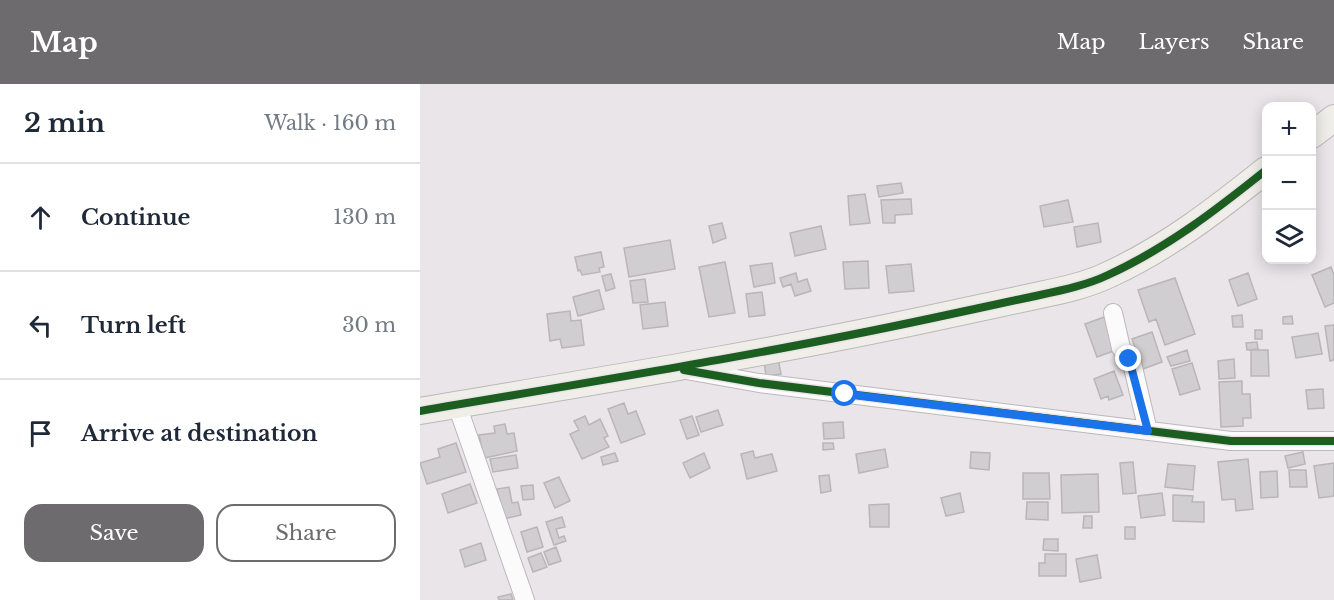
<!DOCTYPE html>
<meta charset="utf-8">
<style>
:root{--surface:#fff;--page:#f2f2f3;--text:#1f2937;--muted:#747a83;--line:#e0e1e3;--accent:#6e6b6e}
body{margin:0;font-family:"Libre Baskerville",serif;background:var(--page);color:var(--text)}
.controls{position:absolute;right:18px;top:18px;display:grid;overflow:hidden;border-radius:12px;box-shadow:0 3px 15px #0003}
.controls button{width:54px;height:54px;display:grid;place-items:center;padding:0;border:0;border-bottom:2px solid var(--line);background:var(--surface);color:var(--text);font:30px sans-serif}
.stop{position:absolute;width:18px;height:18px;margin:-14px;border:4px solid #1a73e8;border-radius:50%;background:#fff}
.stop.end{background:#1a73e8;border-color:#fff;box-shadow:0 2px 6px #0008}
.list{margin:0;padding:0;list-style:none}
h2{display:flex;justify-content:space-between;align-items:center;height:78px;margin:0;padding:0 24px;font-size:26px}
h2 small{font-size:20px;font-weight:400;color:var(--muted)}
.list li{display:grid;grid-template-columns:39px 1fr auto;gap:18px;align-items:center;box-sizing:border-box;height:108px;padding:0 24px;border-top:2px solid var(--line)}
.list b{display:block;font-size:22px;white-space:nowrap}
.list em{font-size:20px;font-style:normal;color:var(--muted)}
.actions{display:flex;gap:12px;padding:18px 24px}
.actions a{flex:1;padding:14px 0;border:2px solid var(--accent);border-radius:18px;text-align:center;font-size:21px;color:var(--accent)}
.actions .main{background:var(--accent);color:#fff}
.icon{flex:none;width:33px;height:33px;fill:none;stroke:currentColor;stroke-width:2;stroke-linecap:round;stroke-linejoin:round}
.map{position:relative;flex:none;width:914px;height:516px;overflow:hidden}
header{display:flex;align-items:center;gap:36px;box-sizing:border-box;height:84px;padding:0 30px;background:var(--accent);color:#fff}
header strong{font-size:28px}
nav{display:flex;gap:33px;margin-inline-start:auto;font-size:21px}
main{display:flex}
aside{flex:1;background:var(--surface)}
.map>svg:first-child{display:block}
</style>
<header>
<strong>Map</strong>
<nav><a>Map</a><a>Layers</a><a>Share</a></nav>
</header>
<main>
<aside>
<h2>2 min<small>Walk · 160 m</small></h2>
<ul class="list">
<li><svg class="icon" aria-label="ahead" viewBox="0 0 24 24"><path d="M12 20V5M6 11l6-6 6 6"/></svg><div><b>Continue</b></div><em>130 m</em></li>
<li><svg class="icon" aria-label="left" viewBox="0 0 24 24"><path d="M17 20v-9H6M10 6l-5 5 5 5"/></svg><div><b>Turn left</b></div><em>30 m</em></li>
<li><svg class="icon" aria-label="arrive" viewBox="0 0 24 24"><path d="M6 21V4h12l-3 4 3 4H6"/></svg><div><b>Arrive at destination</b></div></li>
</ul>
<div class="actions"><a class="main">Save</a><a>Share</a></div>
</aside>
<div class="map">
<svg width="914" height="516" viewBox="0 0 914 516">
<rect width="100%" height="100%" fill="#e9e5e8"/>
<path fill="#d1ced1" stroke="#b9b5b8" stroke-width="1.5" d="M481 99 483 109 459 113 457 102Z
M445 110 450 139 430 141 428 112Z
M491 115 492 130 475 131V139H463L461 116Z
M648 116 653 138 624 143 620 122Z
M302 139 306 154 293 159 289 142Z
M678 139 681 158 657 163 654 143Z
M401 142 406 165 375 172 370 149Z
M250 156 255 185 209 193 204 164Z
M181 168 184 183 179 184 180 188 162 191 160 186 158 187 155 173Z
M448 177 449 204 425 205 423 178Z
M305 178 315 229 289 233 279 183Z
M352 179 355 199 334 203 330 182Z
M491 180 494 207 469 209 466 182Z
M911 183 914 191V219L905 223 892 191Z
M376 189 378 198 387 195 391 207 375 212 371 200 363 203 360 194Z
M828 189 837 215 818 222 809 196Z
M191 190 195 204 186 207 182 192Z
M755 194 775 250 745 261 736 235 729 238 718 206Z
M225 195 228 218 213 219 210 197Z
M179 206 184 225 158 232 153 213Z
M342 208 345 231 329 233 326 210Z
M245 218 248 242 223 245 220 221Z
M150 227 151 237 161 236 164 261 142 264 140 255 130 257 127 230Z
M822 231 823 243H813L812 232Z
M687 232 699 265 677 273 665 240Z
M872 232 873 240H863V233Z
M914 241V276L910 277 905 242Z
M835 246H842V255H835Z
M732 248 742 278 723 285 712 255Z
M898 249 902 270 876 274 872 253Z
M837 258 838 265 827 266 826 259Z
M767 266 770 277 751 282 747 273Z
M831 266H848L849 292H831Z
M358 274 361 290 346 292 344 276Z
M814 275 815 294 799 295 798 277Z
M772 279 780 305 760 311 752 285Z
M694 287 703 311 689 316 688 312 681 315 674 295Z
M822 297V310H830L831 334H823V342L801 343 799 298Z
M903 305 904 324 888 325 886 306Z
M204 319 208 330 216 327 225 350 201 359 188 325Z
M298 326 303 341 281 348 276 333Z
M165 332 169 341 180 335 188 352 184 354 189 363 162 375 150 350 159 346 154 337Z
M272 332 279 351 267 355 260 336Z
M423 338 424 354 404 355 403 339Z
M85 340 87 350 94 349 97 367 64 374 59 351 75 349 74 342Z
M36 359 46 388 7 400 0 379 20 373 18 365Z
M403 359H413L414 365 403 366Z
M465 365 468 383 439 389 436 370Z
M333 367 335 374 352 370 357 387 327 395 321 370Z
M551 368 570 369 569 386 550 384Z
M883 368 885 380 868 384 865 372Z
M195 369 198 377 183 381 181 373Z
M284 369 290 384 270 394 263 379Z
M96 371 98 384 73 388 70 375Z
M828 375 833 425 816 427 815 415 802 416 798 378Z
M713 378 716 409 703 410 700 379Z
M914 379V412L899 414 894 382Z
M748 380 775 382 773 406 745 403Z
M869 386H886L887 403H870Z
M857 387 858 413 841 414 840 388Z
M603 389H629L630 415H603Z
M678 390 679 428 642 429 641 391Z
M409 391 411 407 401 409 399 392Z
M139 393 150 417 135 424 124 399Z
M50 400 57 419 28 429 22 410Z
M113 401 114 415 103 416 101 402Z
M89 403 92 419 98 418 101 431 84 435 77 405Z
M540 409 544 428 526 432 521 414Z
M742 409 745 431 721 434 718 412Z
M753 411 773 412 772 418H784V438L753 437Z
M607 418H628V436L606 435Z
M469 420V443H450L449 421Z
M664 432H672V444H663Z
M142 433 145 443 136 445 139 454 144 452 146 457 134 461 126 438Z
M117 443 123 463 107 468 101 448Z
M705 443H715V455H705Z
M624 455H638V467L623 466Z
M61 459 66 476 45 483 40 466Z
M136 463 141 477 129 481 124 468Z
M121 469 127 483 113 488 108 474Z
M625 470H646V492H619V479H625Z
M677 471 681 494 660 498 656 475Z
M91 510 93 516H79L78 513Z"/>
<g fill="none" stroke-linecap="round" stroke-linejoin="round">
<defs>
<path id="street" d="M693 229 701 264 712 279 728 347
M266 286 339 299 811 357H914
M37 321 105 516"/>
<path id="secondary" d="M892 51 914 34
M0 327C170 298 340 271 508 235 541 228 573 221 606 214 633 208 663 203 688 191 747 164 796 126 846 86"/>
</defs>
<use href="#street" stroke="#bcb8bb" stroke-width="20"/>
<use href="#secondary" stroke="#bcb8bb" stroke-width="28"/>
<use href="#street" stroke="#fcfbfc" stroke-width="18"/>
<use href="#secondary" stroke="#efeee9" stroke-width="26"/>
<defs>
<path id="cycleway" d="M264 286 339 299 811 357H914
M0 327C170 298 340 271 508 235 541 228 573 221 606 214 633 208 663 203 688 191 747 164 796 126 846 86"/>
</defs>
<use href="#cycleway" stroke="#ebe3e9" stroke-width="11"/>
<use href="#cycleway" stroke="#1b5e20" stroke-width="8"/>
</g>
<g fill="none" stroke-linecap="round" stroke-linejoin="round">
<path stroke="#1a73e8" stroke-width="8" d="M425 310 728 347 709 275"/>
</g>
</svg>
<div class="controls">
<button>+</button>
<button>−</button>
<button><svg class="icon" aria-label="layers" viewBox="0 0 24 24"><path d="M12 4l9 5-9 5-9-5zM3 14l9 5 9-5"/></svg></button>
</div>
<div class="stop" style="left:425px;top:310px"></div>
<div class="stop end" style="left:709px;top:275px"></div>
</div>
</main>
